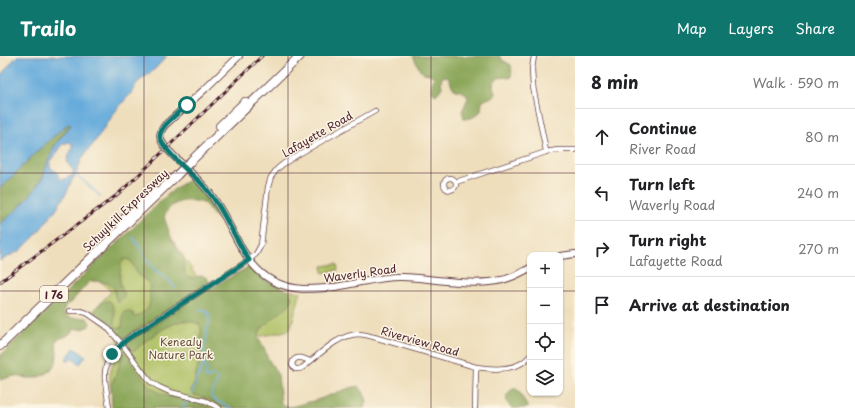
<!DOCTYPE html>
<meta charset="utf-8">
<style>
:root{--surface:#fff;--page:#f2f2f2;--text:#202124;--muted:#757577;--line:#e0e0e0;--accent:#0f766e}
body{margin:0;font-family:"Playpen Sans",sans-serif;background:var(--page);color:var(--text)}
.controls{position:absolute;right:12px;bottom:12px;display:grid;overflow:hidden;border-radius:8px;box-shadow:0 1px 3px #0004}
.controls button{width:36px;height:36px;display:grid;place-items:center;padding:0;border:0;border-bottom:1px solid var(--line);background:var(--surface);color:var(--text);font:20px sans-serif}
.stop{position:absolute;width:12px;height:12px;margin:-9px;border:3px solid #0f766e;border-radius:50%;background:#fff}
.stop.end{background:#0f766e;border-color:#fff;box-shadow:0 1px 4px #0008}
.list{margin:0;padding:0;list-style:none}
h2{display:flex;justify-content:space-between;align-items:center;height:52px;margin:0;padding:0 16px;font-size:17px}
h2 small{font-size:13px;font-weight:400;color:var(--muted)}
.list li{display:grid;grid-template-columns:26px 1fr auto;gap:12px;align-items:center;box-sizing:border-box;height:56px;padding:0 16px;border-top:1px solid var(--line)}
.list b{display:block;font-size:15px;white-space:nowrap}
.list p{margin:0;font-size:13px;white-space:nowrap;color:var(--muted)}
.list em{font-size:13px;font-style:normal;color:var(--muted)}
.icon{flex:none;width:22px;height:22px;fill:none;stroke:currentColor;stroke-width:2;stroke-linecap:round;stroke-linejoin:round}
.map{position:relative;flex:none;width:575px;height:352px;overflow:hidden}
header{display:flex;align-items:center;gap:24px;box-sizing:border-box;height:56px;padding:0 20px;background:var(--accent);color:#fff}
header strong{font-size:19px}
nav{display:flex;gap:22px;margin-inline-start:auto;font-size:14px}
main{display:flex}
aside{flex:1;background:var(--surface)}
.map>svg:first-child{display:block}
</style>
<header>
<strong>Trailo</strong>
<nav><a>Map</a><a>Layers</a><a>Share</a></nav>
</header>
<main>
<div class="map">
<svg width="575" height="352" viewBox="0 0 575 352">
<rect width="100%" height="100%" fill="#fcf5e5"/>
<filter id="ink" filterUnits="userSpaceOnUse"><feTurbulence type="fractalNoise" baseFrequency=".025" numOctaves="2"/><feDisplacementMap in="SourceGraphic" scale="8" xChannelSelector="R" yChannelSelector="G"/><feConvolveMatrix kernelMatrix="1 2 1 2 8 2 1 2 1" color-interpolation-filters="sRGB"/></filter>
<filter id="wash" filterUnits="userSpaceOnUse"><feTurbulence type="fractalNoise" baseFrequency=".012" numOctaves="4" result="noise"/><feDisplacementMap in="SourceGraphic" scale="16" xChannelSelector="R" yChannelSelector="G"/><feGaussianBlur stdDeviation="0.9" result="paint"/><feColorMatrix in="noise" values="0 0 0 0 0 0 0 0 0 0 0 0 0 0 0 0 0 1.4 0 .05"/><feComposite in="paint" operator="in"/></filter>
<g filter="url(#wash)">
<rect width="100%" height="100%" fill="#eedebc"/>
<path fill="#adbf62" stroke="#7c6f46" d="M153 154 208 238 248 211 268 226 286 234 301 236 290 274 253 282 272 349 306 352H115C110 329 104 315 121 295L116 275 97 258 91 256 111 236 91 214Z
M337 208 338 214 323 217 322 210Z"/>
<path fill="#8aa658" stroke="#6a6242" d="M413 0H500L502 4 511 9C512 14 512 18 510 22 504 21 495 20 493 29 493 31 495 36 495 38 491 43 487 42 482 46L481 55C475 60 472 64 464 62L462 55 468 42C466 35 461 35 455 34 451 30 451 25 448 21L443 20 441 25 442 31C441 33 438 38 435 39 431 33 431 29 434 22L430 18 423 17 420 14Z
M70 67V70L67 73 55 89 48 105 43 121 33 136 20 151 0 168V132L8 125 35 97 64 71Z
M191 124C200 128 220 154 224 163L223 164C213 166 211 151 203 147 201 146 197 145 194 145 182 143 168 148 164 161L173 187 184 204 185 219C193 228 199 214 208 223L209 227 208 229 161 258 127 280 120 281C113 273 100 267 94 258 97 251 101 244 110 245 113 248 115 256 115 261 114 267 112 268 119 272L122 271 123 259 124 256 128 255 133 257 134 260 136 261 148 253 150 245 149 227 138 219 131 205 126 203 122 205C120 211 119 224 121 231 123 235 124 237 125 240L119 246H117L115 240 114 232 110 227 94 225 89 226 70 247C66 248 64 250 64 255 66 266 80 261 87 262L90 267 89 270 83 273H75L67 280 58 283 56 285V288L57 299 56 307 48 317 41 320 34 322H28L13 320 0 324V300C44 257 88 215 132 173 144 161 176 127 191 124Z
M247 213C254 212 261 222 268 226 274 229 284 231 289 236 292 239 292 244 290 248L263 271 259 277 258 282 265 294 267 301 278 319 281 348 290 351 317 344 350 332 359 330 365 339 367 345 364 352H223L208 343 194 339 191 336V335L195 326 196 317 200 302 201 272C200 267 197 267 191 266 187 265 183 264 179 266 167 269 143 285 136 294L133 295 130 294C128 286 133 284 138 280L200 239 239 216Z
M123 296C130 299 133 310 138 316 142 321 147 328 152 332 170 345 192 343 211 352H112L111 330 114 322 117 317 120 306 122 298Z
M514 332 519 335 528 352H511C505 344 504 338 514 332Z"/>
<path fill="#66abdc" stroke="#586584" fill-rule="evenodd" d="M17 0H167L154 14 138 26 135 30 133 35 117 53 94 87 82 102 76 119 72 124 67 136 55 155 35 180 21 194 0 205V168L20 151 33 136 43 121 48 105 55 89 71 69 70 67 64 71 35 97 8 125 0 132V20ZM69 86 72 87V93L67 103 68 108 73 114V119L68 121 67 122C61 125 58 122 57 116 50 112 50 113 50 105L52 104 63 88Z
M74 292 86 300 80 308 72 301 69 305 66 303Z"/>
<g fill="none" stroke-linecap="round" stroke-linejoin="round">
<path stroke="#66abdc" stroke-width="1.5" d="M76 118 100 140
M133 181 149 207 156 215 164 220 176 232
M199 253 205 254 209 258V267L204 293V306L207 314 205 321 208 322 213 319 218 323C218 329 212 333 211 339L213 343 231 352
M191 339 204 306
M183 352 189 342"/>
</g>
</g>
<g filter="url(#ink)">
<g fill="none" stroke-linecap="round" stroke-linejoin="round">
<defs>
<path id="street" d="M534 0 532 13 533 31 546 95
M444 128a6 6 0 1 1 12 0a6 6 0 1 1-12 0Z
M456 126 546 96 558 94H575
M70 255H80L87 257 106 270 121 287 146 320 152 327 159 331 170 336 206 345 219 352
M310 305C304 303 298 299 293 305L292 309 295 313H299L302 312C318 300 337 279 358 278 364 278 369 280 374 281L476 311C489 313 508 314 520 308 524 306 527 303 530 300
M109 352C108 343 106 333 105 324 103 305 116 290 131 280L249 204 256 198 261 189 268 131 271 121 277 113 283 108 297 99 375 55
M475 352 476 311"/>
<path id="secondary" d="M239 0 205 33 165 69C158 78 159 83 166 92 180 107 196 120 209 136 239 174 243 229 303 233 317 233 332 232 346 229 365 226 383 220 402 221 433 222 473 231 502 224 512 222 521 217 530 212
M560 200 575 198"/>
<path id="highway" d="M220 70 245 46
M192 104 300 0
M120 167 153 134
M0 290 177 119"/>
</defs>
<use href="#street" stroke="#633c41" stroke-width="6"/>
<use href="#secondary" stroke="#633c41" stroke-width="8"/>
<use href="#highway" stroke="#633c41" stroke-width="10"/>
<use href="#street" stroke="#fff" stroke-width="4.5"/>
<use href="#secondary" stroke="#fff" stroke-width="6"/>
<use href="#highway" stroke="#fff" stroke-width="8"/>
<defs>
<path id="rail" d="M0 226 117 139 146 112 262 0"/>
</defs>
<use href="#rail" stroke="#4a1f2b" stroke-width="3"/>
<use href="#rail" stroke="#fcf5e5" stroke-width="1.5" stroke-dasharray="4.5" stroke-linecap="butt"/>
<defs>
<path id="highway-bridge" d="M177 119 192 104"/>
</defs>
<use href="#highway-bridge" stroke="#633c41" stroke-width="10" stroke-linecap="butt"/>
<use href="#highway-bridge" stroke="#fff" stroke-width="8"/>
</g>
</g>
<g fill="none" stroke-linecap="round" stroke-linejoin="round" filter="url(#ink)">
<path stroke="#0f766e" stroke-width="5" d="M112 298 126 284 249 204C232 178 222 148 200 126 191 118 161 92 160 81 159 70 180 56 187 49"/>
</g>
<path fill="none" stroke="#4a1f2b" stroke-width="1" stroke-opacity="0.55" d="M144 0V352M288 0V352M431 0V352M0 117H575M0 235H530M560 235H575"/>
<g text-anchor="middle" dominant-baseline="central" stroke-width="3" stroke-linejoin="round" paint-order="stroke">
<rect fill="#fcf5e5" stroke="#7f5f63" stroke-width="1" x="40" y="230" width="28" height="16" rx="3"/>
<g font-size="10" font-weight="bold" fill="#4a1f2b">
<text x="54" y="238">I 76</text>
</g>
<g font-size="11" fill="#4a1f2b" stroke="#fcf5e5">
<text transform="translate(317 78) rotate(-30)">Lafayette Road</text>
<text transform="translate(125 154) rotate(-44)">Schuylkill Expressway</text>
<text transform="translate(360 217) rotate(-8)">Waverly Road</text>
<text transform="translate(420 285) rotate(16)">Riverview Road</text>
</g>
<g font-size="11" fill="#684f3c" stroke="#fcf5e5">
<text x="181" y="285">Kenealy<tspan x="181" dy="13">Nature Park</tspan></text>
</g>
</g>
</svg>
<div class="controls">
<button>+</button>
<button>−</button>
<button><svg class="icon" aria-label="locate" viewBox="0 0 24 24"><circle cx="12" cy="12" r="6"/><path d="M12 2v4M12 18v4M2 12h4M18 12h4"/></svg></button>
<button><svg class="icon" aria-label="layers" viewBox="0 0 24 24"><path d="M12 4l9 5-9 5-9-5zM3 14l9 5 9-5"/></svg></button>
</div>
<div class="stop" style="left:187px;top:49px"></div>
<div class="stop end" style="left:112px;top:298px"></div>
</div>
<aside>
<h2>8 min<small>Walk · 590 m</small></h2>
<ul class="list">
<li><svg class="icon" aria-label="ahead" viewBox="0 0 24 24"><path d="M12 20V5M6 11l6-6 6 6"/></svg><div><b>Continue</b><p>River Road</p></div><em>80 m</em></li>
<li><svg class="icon" aria-label="left" viewBox="0 0 24 24"><path d="M17 20v-9H6M10 6l-5 5 5 5"/></svg><div><b>Turn left</b><p>Waverly Road</p></div><em>240 m</em></li>
<li><svg class="icon" aria-label="right" viewBox="0 0 24 24"><path d="M7 20v-9h11M14 6l5 5-5 5"/></svg><div><b>Turn right</b><p>Lafayette Road</p></div><em>270 m</em></li>
<li><svg class="icon" aria-label="arrive" viewBox="0 0 24 24"><path d="M6 21V4h12l-3 4 3 4H6"/></svg><div><b>Arrive at destination</b></div></li>
</ul>
</aside>
</main>
